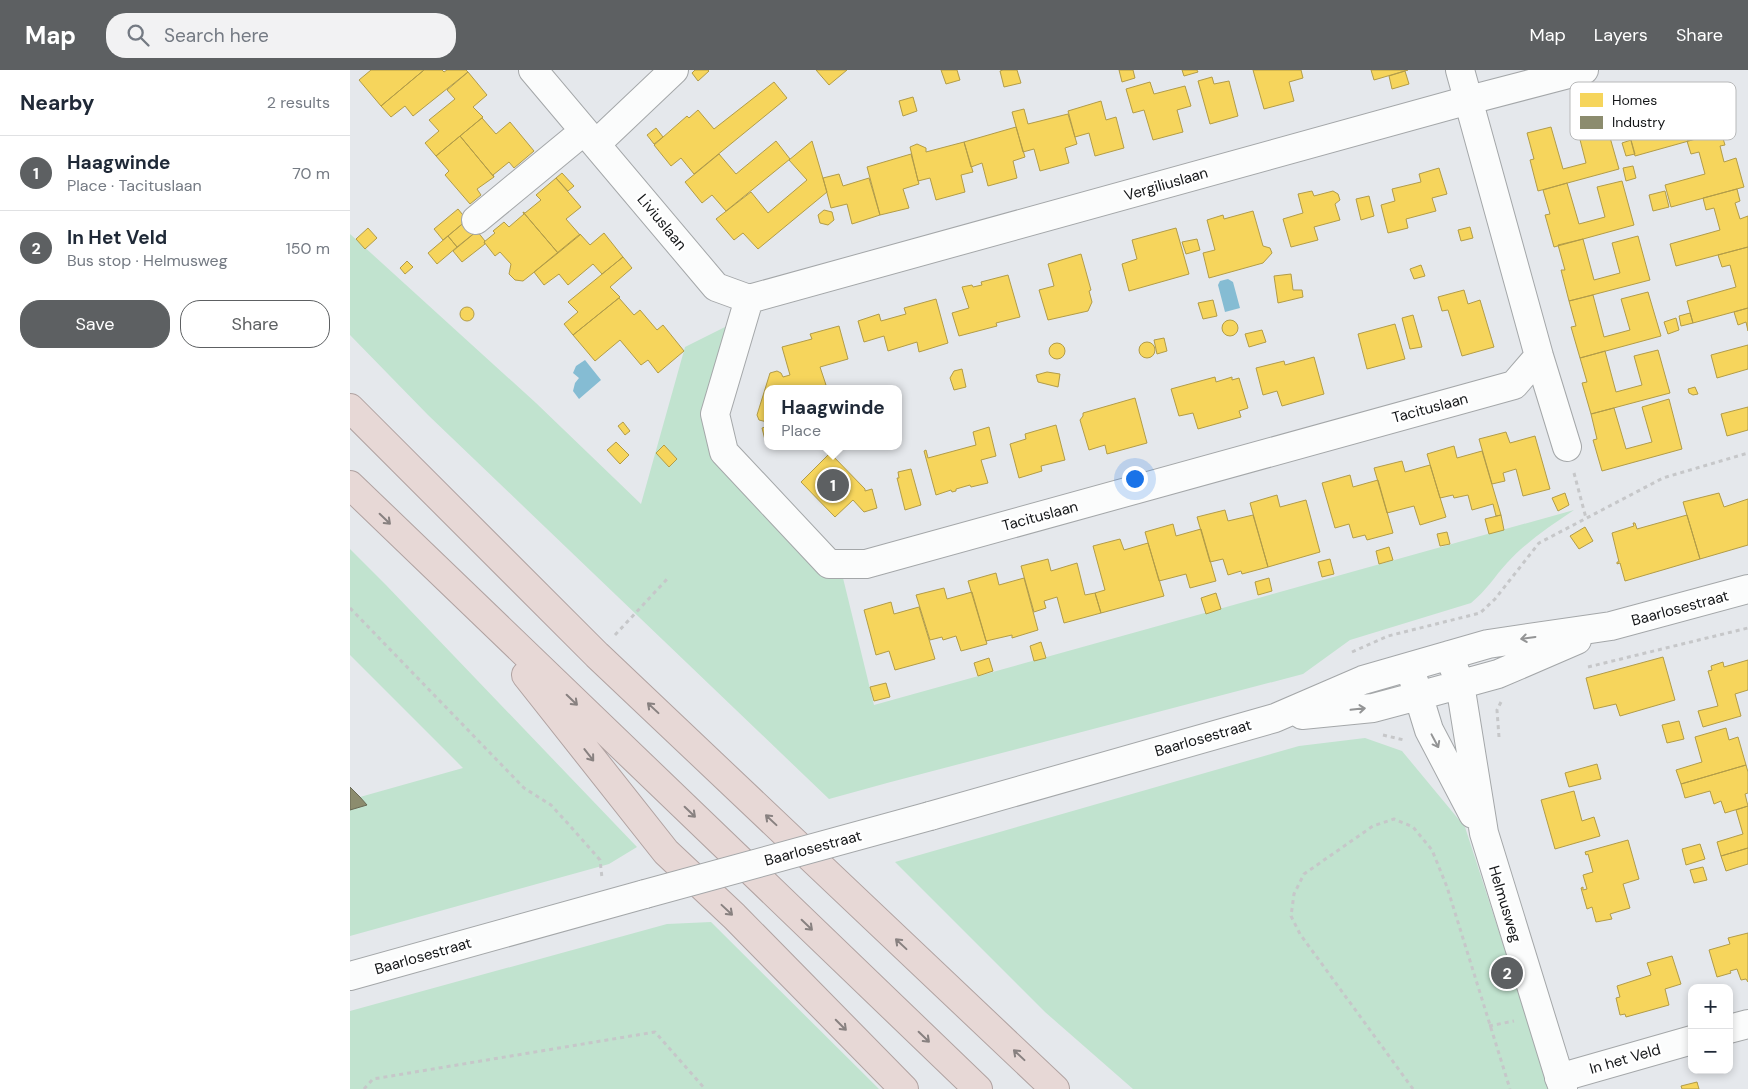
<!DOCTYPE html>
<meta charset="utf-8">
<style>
:root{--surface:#fff;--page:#f2f2f3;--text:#1f2937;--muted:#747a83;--line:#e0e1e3;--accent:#5d6062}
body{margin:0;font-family:"DM Sans",sans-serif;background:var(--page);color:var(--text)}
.controls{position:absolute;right:15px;bottom:15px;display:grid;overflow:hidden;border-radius:10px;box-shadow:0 2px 8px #0003}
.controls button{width:45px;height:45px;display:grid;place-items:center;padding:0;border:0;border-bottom:1px solid var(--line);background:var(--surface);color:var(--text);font:25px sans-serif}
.you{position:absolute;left:784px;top:408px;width:18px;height:18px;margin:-12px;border:4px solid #fff;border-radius:50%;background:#1a73e8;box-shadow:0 0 0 8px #1a73e833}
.badge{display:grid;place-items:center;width:32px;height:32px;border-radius:50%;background:var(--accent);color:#fff;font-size:16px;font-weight:700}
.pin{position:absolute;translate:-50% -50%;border:2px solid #fff;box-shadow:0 1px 5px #0006}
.popup{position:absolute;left:414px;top:315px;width:138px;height:65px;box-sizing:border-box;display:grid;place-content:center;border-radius:10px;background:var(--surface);filter:drop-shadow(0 1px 4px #0005);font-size:16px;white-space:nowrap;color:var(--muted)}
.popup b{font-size:19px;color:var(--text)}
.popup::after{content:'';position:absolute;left:50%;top:100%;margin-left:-10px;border:10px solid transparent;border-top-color:var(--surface)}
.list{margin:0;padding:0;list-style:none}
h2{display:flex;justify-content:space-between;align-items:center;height:65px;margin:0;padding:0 20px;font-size:21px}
h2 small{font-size:16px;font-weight:400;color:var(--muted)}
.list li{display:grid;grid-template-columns:32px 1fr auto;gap:15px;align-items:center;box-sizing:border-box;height:75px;padding:0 20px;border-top:1px solid var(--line)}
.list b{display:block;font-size:19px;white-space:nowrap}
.list p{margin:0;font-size:16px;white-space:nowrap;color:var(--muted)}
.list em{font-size:16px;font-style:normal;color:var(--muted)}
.actions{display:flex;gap:10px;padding:15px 20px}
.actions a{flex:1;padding:11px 0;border:1px solid var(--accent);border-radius:20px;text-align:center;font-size:18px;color:var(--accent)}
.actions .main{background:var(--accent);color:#fff}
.icon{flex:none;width:28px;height:28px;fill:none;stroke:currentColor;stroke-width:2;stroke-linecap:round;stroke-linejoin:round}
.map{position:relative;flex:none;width:1398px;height:1019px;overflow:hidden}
header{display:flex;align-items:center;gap:30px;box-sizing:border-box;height:70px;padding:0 25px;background:var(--accent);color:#fff}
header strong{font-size:24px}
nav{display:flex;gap:28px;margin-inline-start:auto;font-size:18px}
.search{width:350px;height:45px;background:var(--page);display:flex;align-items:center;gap:12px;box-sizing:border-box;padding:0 18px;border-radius:20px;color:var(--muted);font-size:19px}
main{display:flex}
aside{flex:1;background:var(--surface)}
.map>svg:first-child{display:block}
</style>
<header>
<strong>Map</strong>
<div class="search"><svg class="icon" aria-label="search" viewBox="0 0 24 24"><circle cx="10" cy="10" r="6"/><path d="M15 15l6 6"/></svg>Search here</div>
<nav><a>Map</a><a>Layers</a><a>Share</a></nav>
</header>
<main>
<aside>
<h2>Nearby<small>2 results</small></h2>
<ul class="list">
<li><span class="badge">1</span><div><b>Haagwinde</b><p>Place · Tacituslaan</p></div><em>70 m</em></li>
<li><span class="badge">2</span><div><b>In Het Veld</b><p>Bus stop · Helmusweg</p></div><em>150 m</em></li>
</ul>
<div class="actions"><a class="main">Save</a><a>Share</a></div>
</aside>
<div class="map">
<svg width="1398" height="1019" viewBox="0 0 1398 1019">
<rect width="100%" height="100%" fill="#e5e8ec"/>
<path fill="#c1e3cf" d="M0 164 186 333 291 434 335 277 375 257 376 262 358 346V376L373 401 442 469 466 498 493 508 524 635 1224 440C1200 456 1176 472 1157 493 1144 507 1137 520 1121 533L1000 570 953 604 537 713 479 729 78 345 0 265Z
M0 479 36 515 287 777 259 794 0 866V740L16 735 10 727 113 698 0 585Z
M1015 668 1052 681 1115 757 1200 1019H783L695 942 545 792 949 676Z
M361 852 529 1019H0V941L317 854Z"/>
<path fill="#85bcd3" d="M878 209 883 212 890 238 875 242 868 215 870 211Z
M235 290 251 310 229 329 223 321 225 313 229 308 223 303 226 296Z"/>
<path fill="#f6d55c" stroke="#b29c48" d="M21 0H74L31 36 9 10Z
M74 0H92L94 2 97 0H116L118 2 63 46 55 36 41 47 31 36Z
M345 0H358L359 1 348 11 342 3Z
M466 0H497L479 15Z
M591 0H607L610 10 596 14Z
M653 0H667L671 13 654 17 650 1Z
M769 0H783L785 8 772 12Z
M832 0H847L848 2 834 6Z
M903 0H951L953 8 939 12 944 31 914 39Z
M1021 0H1058L1024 10Z
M1055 1 1059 14 1042 19 1039 6Z
M118 2 137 25 123 37 133 47 86 86 75 73 89 61 79 50 105 29 97 20Z
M862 7 864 14 879 11 888 46 860 54 848 11Z
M424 12 437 28 344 104 331 88 321 96 304 75 337 46 339 48 348 40 364 59Z
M800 12 804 24 835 16 841 36 827 40 833 62 803 70 794 40 783 43 776 19Z
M1353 15 1358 35 1370 31 1378 60 1285 86 1279 63 1338 47 1331 22Z
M563 27 567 41 553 46 549 31Z
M751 31 756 50 766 47 774 78 745 86 739 63 725 67 718 41Z
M674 39 678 54 718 44 727 74 715 78 719 93 690 101 684 79 673 82 662 42Z
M132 48 146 64 160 52 184 81 164 98 159 92 143 105 144 107 110 66Z
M1255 50 1269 99 1188 121 1180 90 1184 89 1177 63 1201 57 1213 99 1236 93 1227 58Z
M666 57 675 87 663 91 667 108 638 116 632 93 621 97 614 72Z
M306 58 313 67 304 74 297 65Z
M1371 62 1375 75 1370 76 1374 92 1386 88 1394 117 1321 137 1315 115 1355 104 1349 82 1341 84 1337 71Z
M110 66 144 107 127 119 131 125 120 134 95 105 99 101 86 86Z
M1281 70 1285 84 1276 86 1272 73Z
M426 71 440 89 376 141 362 125 352 133 335 112 369 84 386 104Z
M462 71 477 122 408 179 393 163 384 170 366 149 401 122 418 143 457 110 439 90Z
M614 72 623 102 611 105 615 122 586 130 580 108 568 111 560 77 567 74 576 78V82Z
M561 84 569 114 553 119 559 138 530 145 517 97Z
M1283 96 1286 108 1276 111 1273 98Z
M1089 98 1097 124 1082 128 1086 141 1056 149 1058 158 1038 163 1031 135 1045 131 1042 119 1071 112 1069 104Z
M212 103 224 116 218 121 206 108Z
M489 104 493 116 519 108 530 145 502 154 497 134 481 138 473 108Z
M206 108 231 137 216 149 230 165 208 183 173 142 175 143 191 130 186 125Z
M1272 111 1284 155 1204 177 1195 145 1200 144 1193 120 1217 113 1229 154 1255 147 1247 117Z
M1387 119 1390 131 1385 133 1390 149 1398 146V177L1326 196 1320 174 1370 160 1364 138 1356 140 1353 128Z
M962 121 964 126 983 121 988 124 990 130 985 134 990 150 964 157 968 170 941 177 933 149 953 143 948 124Z
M1315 121 1319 137 1303 141 1299 125Z
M1019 126 1024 146 1011 150 1006 129Z
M108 139 117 150 93 170 84 159Z
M474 140 482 142 484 150 478 155 470 153 468 145Z
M903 141 913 176 920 178 922 183 913 193 859 208 853 183 865 180 857 150 873 145 874 149Z
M173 142 208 183 173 211 165 210 159 204 161 194 150 182 145 186 134 172 145 163 143 161 154 152 159 157 174 144Z
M117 150 127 161 107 177 98 166Z
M1120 157 1123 168 1111 171 1108 160Z
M18 158 27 168 15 179 6 169Z
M826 158 839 204 779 221 772 194 787 189 782 170Z
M127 161 135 171 134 172 135 174 112 192 103 181Z
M254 163 273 187 252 204 243 194 218 215 209 204 194 215 184 202 230 164 240 175Z
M98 166 107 177 87 194 78 183Z
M1288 166 1300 210 1219 231 1211 200H1215L1208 175 1233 169 1244 210 1270 203 1262 173Z
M847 169 850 180 836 184 832 172Z
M1398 177V238L1343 253 1337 231 1386 217 1380 195 1372 197 1368 185Z
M731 184 741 220 739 221 742 232 738 241 698 250 689 220 704 216 698 194Z
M273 187 282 198 260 217 270 227 223 265 214 254 228 242 218 232Z
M57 191 63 197 55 204 50 198Z
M1071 195 1075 206 1064 209 1060 199Z
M941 204 943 220H952L953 227 928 233 924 206Z
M658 205 670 247 646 253 647 256 609 266 602 243 619 238 612 217 622 215 623 217 632 215 631 212Z
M1114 220 1118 234 1130 230 1144 277 1112 286 1098 240 1092 241 1088 227Z
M1298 222 1311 266 1230 288 1221 257 1226 256 1219 231 1243 225 1254 267 1280 260 1271 229Z
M269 228 284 245 290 240 307 260 313 255 334 281 308 303 298 290 291 295 270 270 245 291 223 265Z
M586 229 598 273 569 282 567 272 538 281 534 266 514 272 508 251 529 244 531 251 556 244 554 238Z
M863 230 867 246 853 249 848 233Z
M110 244a7 7 0 1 1 14 0a7 7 0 1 1-14 0Z
M1398 238V261L1396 252 1388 255 1384 242Z
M1340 243 1343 253 1331 256 1329 246Z
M1063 245 1072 277 1060 279 1052 248Z
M1326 248 1329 260 1318 264 1314 252Z
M872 258a8 8 0 1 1 16 0a8 8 0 1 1-16 0Z
M1045 254 1055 289 1017 299 1008 264Z
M489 256 498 289 470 297 476 315 463 319H418V355L417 352 409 350 407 345 420 303 427 301 431 303 433 307 440 305 432 277 462 269 460 264Z
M912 260 916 272 899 277 895 264Z
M814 268 817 281 807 284 804 270Z
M789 280a8 8 0 1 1 16 0a8 8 0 1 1-16 0Z
M699 281a8 8 0 1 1 16 0a8 8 0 1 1-16 0Z
M1398 275V299L1367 308 1361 285Z
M1308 280 1320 323 1241 344 1232 313 1237 312 1230 288 1255 281 1266 322 1292 315 1284 286Z
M964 287 974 324 932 336 927 321 913 325 906 298 934 291 935 295Z
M612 299 616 317 604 320 600 308 604 301Z
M697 302 710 304 708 317 688 312 686 305Z
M865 307 866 312 882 307V310L889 308 898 338 889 341 891 347 848 359 843 343 829 346 821 319Z
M1345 317 1348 324 1343 325 1339 323 1338 319Z
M785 328 797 373 757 384 755 375 739 380 730 350 733 346V343Z
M1319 329 1332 379 1252 401 1243 370 1247 369 1241 344 1264 338 1276 379 1302 372 1292 337Z
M1398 337V360L1377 366 1371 344Z
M273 352 280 361 275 365 268 356Z
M706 355 715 390 691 396 692 401 669 408 660 374 676 369 675 364Z
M418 356V374H416L412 358Z
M639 357 646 386 631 390 638 413 621 417 620 415 606 419V421L602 422 601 420 586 425 574 381 576 380 578 388 626 375 623 362Z
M1156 362 1160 373 1185 366 1200 419 1173 426 1166 399 1153 403 1155 411 1142 414 1129 369Z
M266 372 279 385 270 394 257 380Z
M314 375 327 389 319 397 306 383Z
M1104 376 1107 388 1132 381 1151 445 1146 446 1143 434 1122 440 1118 425 1104 428 1103 425 1090 428 1077 384Z
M480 383 515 419V421L522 419 527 438 514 442 503 430 485 447 451 412Z
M1052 391 1055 402 1080 395 1096 447 1070 455 1064 436 1037 443 1024 398Z
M561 399 571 435 555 440 547 408H549L548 402Z
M1000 405 1003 417 1028 410 1043 463 1017 470 1015 465 1003 468 999 454 985 458 972 413Z
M1215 423 1219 435 1208 441 1202 428Z
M1369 423 1374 437 1398 429V475L1350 489 1333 432Z
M927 425 930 437 956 430 970 482 918 497 900 433Z
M875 440 878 451 903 445 918 497 892 504 891 501 878 505 873 489 860 492 847 447Z
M1151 445 1154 460 1139 464 1135 449Z
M1337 445 1350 489 1275 511 1270 493 1267 494V492H1269L1262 463 1284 456 1283 453H1285L1287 459Z
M823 454 826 466 851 459 866 511 840 518 836 504 809 511 795 462Z
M1235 457 1243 471 1229 479 1220 466Z
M1097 462 1100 474 1090 476 1087 464Z
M770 469 774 480 798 473 814 526 751 543 745 523 755 520 743 476Z
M1039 477 1043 490 1029 494 1026 481Z
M698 489 701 501 727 493 735 525 745 523 751 543 714 553 707 527 694 531 696 538 684 542 671 496Z
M980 489 984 504 972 507 968 492Z
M646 503 649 515 674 508 688 560 662 568V565L636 571 618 511Z
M919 508 922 521 908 525 905 512Z
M594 518 597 529 622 522 637 574 611 581 606 566 593 570 592 567 580 570 566 525Z
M866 523 871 539 856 544 851 528Z
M541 532 544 544 569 537 585 589 545 600 539 581 526 585 514 540Z
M691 572 696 588 684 591 680 576Z
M1313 587 1325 630 1270 646 1266 634 1244 639 1236 608Z
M639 588 643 601 628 606 624 593Z
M1398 590V620L1385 624 1391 646 1353 657 1348 641 1368 636 1358 601 1362 600 1361 596 1373 592 1374 597Z
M536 613 540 627 524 631 520 617Z
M1329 651 1334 669 1317 673 1312 655Z
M1376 658 1379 670 1388 667 1396 695 1331 714 1326 700 1352 692 1345 667Z
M1247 694 1251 709 1219 717 1215 703Z
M1396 695 1398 702V723L1395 724 1398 736 1375 743 1371 731 1364 734 1360 721 1335 728 1331 714Z
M1224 721 1232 751 1244 747 1250 766 1205 779 1191 730Z
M1398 736V778L1371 786 1367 772 1393 764 1386 740Z
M1278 770 1289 809 1273 814 1280 838 1260 844 1262 849 1246 852 1242 837 1237 839 1231 818 1233 817V820L1237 819 1233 805 1243 802 1238 784 1236 785 1235 782Z
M1350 774 1355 789 1336 795 1332 779Z
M1398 778V794L1376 801 1371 786Z
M1353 797 1357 810 1344 813 1340 800Z
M1398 863V912L1396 909 1391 910 1387 899 1380 901 1381 903 1367 907 1359 880 1380 874 1378 868Z
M1322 886 1331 914 1315 919 1319 935 1276 947 1275 944 1270 945 1266 928 1270 927 1267 916 1301 905 1297 893Z
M1347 1012 1349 1019H1332L1331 1016Z"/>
<path fill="#8c8c6e" stroke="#686954" d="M0 717 10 727 17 735 0 740Z"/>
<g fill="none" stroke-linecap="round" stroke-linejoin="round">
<defs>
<path id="minor" d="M183 0 366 217 399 229
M1110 0 1189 286 1217 377
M246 74 324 0
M126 150 234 61
M399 229 365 344 374 382 479 494H516L1164 315 1189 286
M399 229 1119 30 1234 0
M1379 959 1398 954
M1209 1008 1342 970"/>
<path id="tertiary" d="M1099 585 1110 614 1134 763 1213 1019
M1063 608 1079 660 1123 744
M952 645 1023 638 1068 626 1148 604 1227 570
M580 746 925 648 1013 610 1138 574 1261 556 1398 519
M0 906 295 824"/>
<path id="motorway" d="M0 338 247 585 705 1019
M0 415 628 1019
M176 605 316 782 384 846 554 1019"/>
</defs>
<use href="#minor" stroke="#a4a7a9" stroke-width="30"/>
<use href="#tertiary" stroke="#a4a7a9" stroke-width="30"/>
<use href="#motorway" stroke="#b0a2a1" stroke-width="30"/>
<path stroke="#c6c7c9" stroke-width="3" stroke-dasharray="4 4" stroke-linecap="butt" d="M1224 403 1236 448
M0 538 174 718 201 735 221 757 250 790 252 808
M265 565 319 507
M1002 582 1038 566 1130 543 1145 529 1189 473 1313 408 1398 383
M1238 597 1398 558
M1033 665 1054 670
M1149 667 1147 640 1151 632
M1139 956 1164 951
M14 1019 23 1009 305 962 355 1019
M1063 1019 950 864 941 846 944 824 954 804 1023 756 1044 749 1063 757 1082 780 1097 817 1160 1019"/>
<use href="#minor" stroke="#fbfcfc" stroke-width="28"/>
<use href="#tertiary" stroke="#fbfcfc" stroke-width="28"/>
<use href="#motorway" stroke="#e7d8d6" stroke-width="28"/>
<defs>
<path id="tertiary-bridge" d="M295 824 580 746"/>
</defs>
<use href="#tertiary-bridge" stroke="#a4a7a9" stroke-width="30" stroke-linecap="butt"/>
<use href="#tertiary-bridge" stroke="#fbfcfc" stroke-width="28"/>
</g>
<defs><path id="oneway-shaft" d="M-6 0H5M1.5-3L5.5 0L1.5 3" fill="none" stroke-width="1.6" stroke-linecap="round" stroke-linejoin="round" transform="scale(1.25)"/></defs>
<g stroke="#888180">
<use href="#oneway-shaft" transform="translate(35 449) rotate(44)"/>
<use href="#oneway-shaft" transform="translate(222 630) rotate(44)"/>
<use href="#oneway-shaft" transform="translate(303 638) rotate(-137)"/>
<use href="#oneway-shaft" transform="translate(239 685) rotate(52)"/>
<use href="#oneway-shaft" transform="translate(340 742) rotate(44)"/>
<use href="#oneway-shaft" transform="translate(421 750) rotate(-137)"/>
<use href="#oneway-shaft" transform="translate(377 840) rotate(43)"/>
<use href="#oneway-shaft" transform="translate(457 855) rotate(44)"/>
<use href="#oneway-shaft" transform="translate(551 874) rotate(-137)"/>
<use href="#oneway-shaft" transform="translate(491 955) rotate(45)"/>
<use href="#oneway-shaft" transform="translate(574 967) rotate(44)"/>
<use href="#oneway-shaft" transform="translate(669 985) rotate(-137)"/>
</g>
<g stroke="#939495">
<use href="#oneway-shaft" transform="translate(1178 568) rotate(172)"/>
<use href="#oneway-shaft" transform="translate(1008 639) rotate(-6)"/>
<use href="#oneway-shaft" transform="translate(1085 671) rotate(62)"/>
</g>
<g text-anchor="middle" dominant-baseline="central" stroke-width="5" stroke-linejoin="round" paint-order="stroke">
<g font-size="15" fill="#141618" stroke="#fff">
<text transform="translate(816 114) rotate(-16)">Vergiliuslaan</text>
<text transform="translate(312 152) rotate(50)">Liviuslaan</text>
<text transform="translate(1080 338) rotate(-15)">Tacituslaan</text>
<text transform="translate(690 446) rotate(-15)">Tacituslaan</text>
<text transform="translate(1330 538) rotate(-15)">Baarlosestraat</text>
<text transform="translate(853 668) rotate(-16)">Baarlosestraat</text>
<text transform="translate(463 778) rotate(-15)">Baarlosestraat</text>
<text transform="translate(1155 834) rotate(73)">Helmusweg</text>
<text transform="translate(73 886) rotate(-16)">Baarlosestraat</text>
<text transform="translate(1275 989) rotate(-16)">In het Veld</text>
</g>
</g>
<rect x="1220" y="12" width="166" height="58" rx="8" fill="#fff" stroke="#b8b9ba" stroke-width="1"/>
<rect x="1230" y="23" width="23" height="14" fill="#f6d55c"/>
<rect x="1230" y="46" width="23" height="13" fill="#8c8c6e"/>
<g font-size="14" fill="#141618">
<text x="1262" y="35">Homes</text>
<text x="1262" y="57">Industry</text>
</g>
</svg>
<div class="controls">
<button>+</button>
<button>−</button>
</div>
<div class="you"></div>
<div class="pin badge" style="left:483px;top:415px">1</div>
<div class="popup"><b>Haagwinde</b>Place</div>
<div class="pin badge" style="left:1157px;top:903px">2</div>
</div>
</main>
